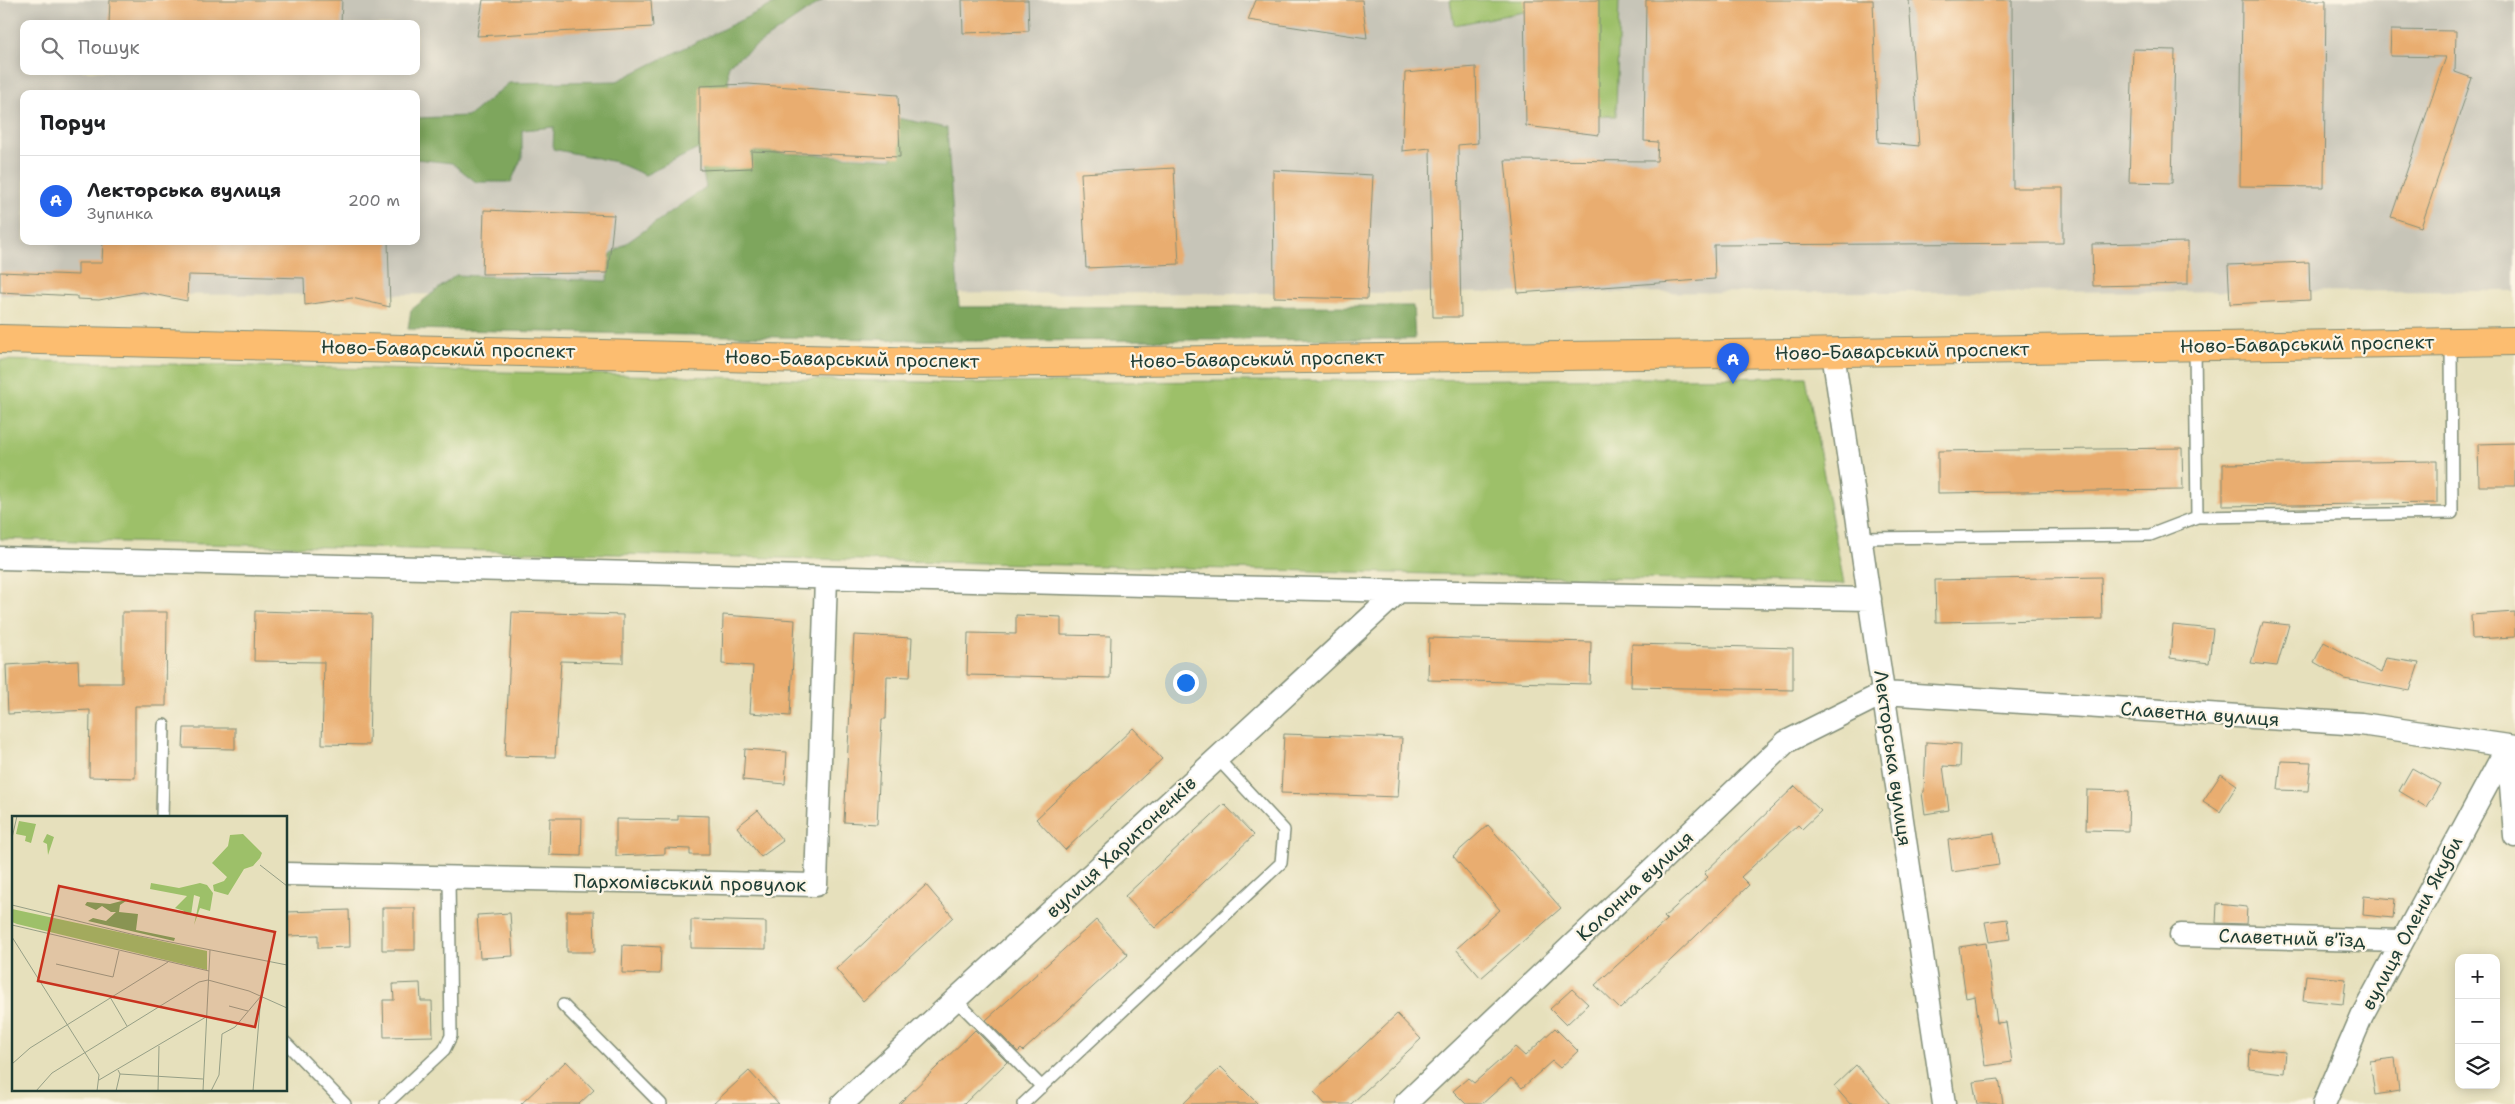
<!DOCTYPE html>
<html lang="uk">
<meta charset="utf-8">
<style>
:root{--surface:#fff;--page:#f2f2f2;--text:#202124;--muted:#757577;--line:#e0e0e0;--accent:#2563eb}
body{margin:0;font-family:"Shantell Sans",sans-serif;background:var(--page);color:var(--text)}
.controls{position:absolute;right:15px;bottom:15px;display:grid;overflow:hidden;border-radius:10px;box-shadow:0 2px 12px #0003}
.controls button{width:45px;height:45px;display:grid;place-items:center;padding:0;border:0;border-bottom:1px solid var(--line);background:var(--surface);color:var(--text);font:25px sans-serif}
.you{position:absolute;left:1185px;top:682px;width:18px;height:18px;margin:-12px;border:4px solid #fff;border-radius:50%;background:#1a73e8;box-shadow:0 0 0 8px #1a73e833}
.badge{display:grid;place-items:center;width:32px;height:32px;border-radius:50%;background:var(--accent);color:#fff;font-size:16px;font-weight:700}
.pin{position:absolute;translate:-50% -41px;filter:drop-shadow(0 1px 2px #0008)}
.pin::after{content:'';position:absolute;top:26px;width:18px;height:15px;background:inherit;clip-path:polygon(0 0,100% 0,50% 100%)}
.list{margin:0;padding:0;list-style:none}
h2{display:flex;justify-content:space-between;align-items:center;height:65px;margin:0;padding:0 20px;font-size:21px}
h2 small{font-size:16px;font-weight:400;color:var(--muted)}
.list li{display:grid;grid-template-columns:32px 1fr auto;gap:15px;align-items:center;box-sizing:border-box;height:90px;padding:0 20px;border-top:1px solid var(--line)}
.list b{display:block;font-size:19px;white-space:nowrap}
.list p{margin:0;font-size:16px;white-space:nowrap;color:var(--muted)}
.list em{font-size:16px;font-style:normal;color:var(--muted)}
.icon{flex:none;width:28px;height:28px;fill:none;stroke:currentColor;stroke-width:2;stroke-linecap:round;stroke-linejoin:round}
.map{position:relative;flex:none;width:2515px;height:1104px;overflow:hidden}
.search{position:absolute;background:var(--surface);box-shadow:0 2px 12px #0003;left:20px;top:20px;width:400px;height:55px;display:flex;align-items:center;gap:12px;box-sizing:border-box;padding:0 18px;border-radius:10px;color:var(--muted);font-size:19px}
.panel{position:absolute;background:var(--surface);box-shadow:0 2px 12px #0003;left:20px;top:90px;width:400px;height:155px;border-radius:10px}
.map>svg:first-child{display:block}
</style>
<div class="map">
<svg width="2515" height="1104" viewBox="0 0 2515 1104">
<rect width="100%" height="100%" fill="#fcf5e5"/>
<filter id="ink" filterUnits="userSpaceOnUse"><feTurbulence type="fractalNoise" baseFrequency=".02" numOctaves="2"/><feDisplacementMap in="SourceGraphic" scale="10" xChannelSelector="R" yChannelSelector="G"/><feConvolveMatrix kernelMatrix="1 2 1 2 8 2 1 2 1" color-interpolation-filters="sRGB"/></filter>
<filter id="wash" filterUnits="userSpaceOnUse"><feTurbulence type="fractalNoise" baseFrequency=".0096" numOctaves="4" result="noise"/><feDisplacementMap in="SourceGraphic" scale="20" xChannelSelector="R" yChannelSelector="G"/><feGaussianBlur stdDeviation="1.12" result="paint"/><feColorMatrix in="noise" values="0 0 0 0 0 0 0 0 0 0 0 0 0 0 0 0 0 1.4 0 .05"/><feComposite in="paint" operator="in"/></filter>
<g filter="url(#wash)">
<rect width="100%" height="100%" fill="#e6e0bc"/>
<path fill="#c7c5b8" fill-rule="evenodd" d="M0 0H2515V291L0 295ZM24 24H416V71H24ZM24 94H416V241H24Z"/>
<path fill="#9dc069" stroke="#5e7e4e" d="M1450 0H1535L1534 10 1454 25Z
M1597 0H1619L1616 116H1595Z
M0 360 963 383 1806 377 1844 584 0 539Z"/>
<path fill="#7ea65d" stroke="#4e7248" d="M782 0H823L728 65 730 150 892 159V117L947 128 959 307 1413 306 1415 339 965 341 408 329 411 310 456 275 607 281 611 254 706 187 698 149 645 175 616 162 553 149 554 127 522 130V157L511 182H476L452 163 416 159V118L469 116 509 83 617 81Z"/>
<g id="blocks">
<path fill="#e9ad6f" d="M110 0H342L341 24H109Z
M483 0H651L653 27 477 36Z
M962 0H1028L1029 31 963 33Z
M1256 0H1362L1367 38 1248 20Z
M1524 0H1599V135L1526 126Z
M1646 0H1873L1878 142 1919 146 1909 0H2012L2013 188H2063V243L1714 245 1715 279 1518 293 1505 160 1657 161 1658 142 1644 141Z
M2242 0H2326L2324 187 2240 186Z
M2391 30 2456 31 2455 72 2472 78 2421 227 2391 217 2446 57 2390 56Z
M2133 49 2175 50 2172 183 2129 182Z
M1476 67 1478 143 1458 145 1461 317H1433L1430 148 1402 151 1405 73Z
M748 84 898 95 900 157 751 151 752 168 700 170V86Z
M1174 168 1179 264 1086 268 1081 173Z
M1273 170 1373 175 1367 299 1274 297Z
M484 210 614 215 608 273 482 274Z
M103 241H388L390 307 352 298 305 305 304 278 188 275 187 301 142 292 99 300 77 299V296L0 292V272L78 275V263H102Z
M2188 242V284L2093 286 2092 244Z
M2309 262 2310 300 2230 304 2228 265Z
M2515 443V486H2479L2478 444Z
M2182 448 2183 490 1938 493V451Z
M2437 461V503L2223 506V464Z
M2101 577 2102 619 1936 622 1935 580Z
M255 611 372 614 369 745 322 744 324 662 254 661Z
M122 612H167L166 706H135V778L89 777 90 710 8 714 6 665 78 661 79 683H122Z
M512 612 623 615V663L561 661 555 757 505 756Z
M2515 612V637L2472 639 2471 615Z
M723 615 795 620 790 716 750 713 753 666 722 664Z
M1016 615 1061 617V635L1111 636 1110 678 967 675 968 633 1016 634Z
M2263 622 2289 625 2277 666 2251 663Z
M2173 625 2213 629 2209 663 2170 658Z
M854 635 912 638 910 677 887 676 886 719H882L877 824 844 822Z
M1429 638 1591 642 1590 684 1428 680Z
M2324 642 2381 673 2386 658 2419 663 2410 691 2344 679 2314 662Z
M1632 644 1793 648V690L1631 687Z
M184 728H235V749L183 748Z
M1133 728 1162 759 1065 850 1036 819Z
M1284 734 1402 738 1398 797 1281 793Z
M1926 742 1961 744 1960 767 1943 766 1949 810 1925 814 1922 793 1924 792Z
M745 749 787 752 785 784 743 780Z
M2281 761 2311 762 2308 791 2278 790Z
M2412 768 2440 784 2426 807 2399 791Z
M2221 774 2237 785 2220 812 2203 801Z
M1795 786 1821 811 1802 829 1798 825 1741 877 1749 885 1620 1009 1595 985 1667 920 1664 917 1708 877 1704 873Z
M2087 790 2129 791 2128 831 2086 830Z
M1224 804 1254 835 1155 928 1125 896Z
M758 810 783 841 761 857 737 827Z
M678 815 709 816V855H690V849L665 848V854L616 856V819L678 820Z
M550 818H582L581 856 549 855Z
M1488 825 1561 908 1481 978 1456 949 1500 910 1453 856Z
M1994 833 1999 865 1952 872 1948 840Z
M926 885 953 917 863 1001 836 969Z
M2364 896 2395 899 2393 918 2363 915Z
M2217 904 2247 907 2246 924 2216 923Z
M382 908H415V950H382Z
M349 910 350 947 318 948V935L286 936V912Z
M567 911H594L595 952H567Z
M510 913 513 956 480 958 477 915Z
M2007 919 2010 939 1989 942 1985 922Z
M691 920 766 922V949L691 948Z
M1096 920 1128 955 1023 1051 1021 1049 1018 1052 986 1020Z
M1986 943 1997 1023 2006 1022 2012 1062 1985 1066 1975 996 1966 998 1959 947Z
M623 945 661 947 660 974 622 973Z
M2306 975 2346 979 2343 1004 2303 1000Z
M420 983 421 1001H432L433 1036 384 1037 383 1000H394L393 984Z
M1572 989 1588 1004 1566 1025 1550 1009Z
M1397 1014 1421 1039 1351 1104H1325L1314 1092Z
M1555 1028 1578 1051 1560 1068 1552 1061 1522 1088 1511 1078 1482 1104H1466L1453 1091 1468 1078 1474 1083 1515 1047 1525 1056Z
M975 1030 1007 1062 964 1104H899Z
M2250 1049 2286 1052 2284 1073 2249 1069Z
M2395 1058 2399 1091 2375 1095 2370 1061Z
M566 1061 594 1090 579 1104H521Z
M1856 1065 1890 1104H1850L1834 1086Z
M1221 1067 1258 1104H1183Z
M749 1071 779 1104H713Z
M1999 1079 2003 1104H1977L1973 1082Z"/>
</g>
</g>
<g filter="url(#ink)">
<use href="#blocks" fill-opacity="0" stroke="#828e78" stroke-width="1"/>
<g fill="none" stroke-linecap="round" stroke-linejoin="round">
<defs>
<path id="service" d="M2195 346 2197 517
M1861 538 2150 535 2197 517 2452 513 2451 342
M162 818 164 725
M956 1000 1042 1087
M563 1005 661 1104
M286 1043 345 1104
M386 1104 444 1050 451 1036 449 878
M1023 1104 1281 863 1284 830 1217 758"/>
<path id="minor" d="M1833 353 1944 1104
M0 558 1399 591 1870 599
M2508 746 2515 836
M286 874 816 885 826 578
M2181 935 2402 941
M842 1104 1399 591
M1405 1104 1786 742 1884 693 2361 724 2515 747
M2324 1104 2362 1016 2508 746"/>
<path id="primary" d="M0 339 965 363 1728 354 2515 341"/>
</defs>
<use href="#service" stroke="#828e78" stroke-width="14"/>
<use href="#minor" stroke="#828e78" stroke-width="25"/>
<use href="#primary" stroke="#828e78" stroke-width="30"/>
<use href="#service" stroke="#fff" stroke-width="11"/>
<use href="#minor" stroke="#fff" stroke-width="22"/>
<use href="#primary" stroke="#fcbd6f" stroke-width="28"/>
</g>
</g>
<g text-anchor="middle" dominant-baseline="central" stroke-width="4.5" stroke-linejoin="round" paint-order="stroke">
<g font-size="19" fill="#1f3d34" stroke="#fcf5e5">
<text transform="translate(2307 344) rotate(-1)">Ново-Баварський проспект</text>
<text transform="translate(448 349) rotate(1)">Ново-Баварський проспект</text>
<text transform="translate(1902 351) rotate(-1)">Ново-Баварський проспект</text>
<text transform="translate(852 359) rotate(1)">Ново-Баварський проспект</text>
<text transform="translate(1257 359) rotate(-1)">Ново-Баварський проспект</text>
<text transform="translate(2200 714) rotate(4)">Славетна вулиця</text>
<text transform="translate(1893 758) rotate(82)">Лекторська вулиця</text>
<text transform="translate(1121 847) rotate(-43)">вулиця Харитоненків</text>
<text transform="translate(690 883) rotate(1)">Пархомівський провулок</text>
<text transform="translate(1635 886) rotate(-43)">Колонна вулиця</text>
<text transform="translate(2412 923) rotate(-62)">вулиця Олени Якуби</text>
<text transform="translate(2292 938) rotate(2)">Славетний в'їзд</text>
</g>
</g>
<g transform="translate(12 816)">
<rect width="275" height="275" fill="#e6e0bc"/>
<path d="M7 5 24 8 19 27 13 25 14 20 4 18ZM35 18 42 21 36 39 35 28 31 26ZM231 18 250 37 248 42 241 50 232 53 216 79 202 75 201 69 212 65 215 61 200 47 216 30 218 19ZM139 67 167 72 188 67 195 69 201 77 198 95 188 92 182 109 188 81 182 79 179 99 171 98 172 95 163 92 175 80 138 73ZM0 93 195 135V154L5 108 0 106Z" fill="#9dc069"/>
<path d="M117 83 108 89 107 96 126 98 124 114 163 122 162 125 76 105 81 102 94 105 104 96H99L90 90 84 94 73 89 75 86 98 88Z" fill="#7ea65d"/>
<path fill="none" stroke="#969f86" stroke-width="1" d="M0 22 5 0M248 49 275 70M0 89 123 119 275 149M0 109 197 155M0 121 87 259 85 275M44 148 101 161 107 135M98 181 115 210M217 190 236 195M0 248 18 232 156 146M106 254 108 258 191 263M87 264 194 201M24 275 40 257 187 166 196 164 237 175 275 192M104 275 108 258M146 275 147 230M191 275 198 134M199 275 207 259 210 218 223 211 249 180M241 275 249 180"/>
<path fill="#c8321e" fill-opacity="0.15" stroke="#c8321e" stroke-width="2.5" d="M47 70 263 116 243 211 26 165Z"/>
<rect width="275" height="275" fill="none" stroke="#1f3d34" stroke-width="2.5"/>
</g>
</svg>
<div class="controls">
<button>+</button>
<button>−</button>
<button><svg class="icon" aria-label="layers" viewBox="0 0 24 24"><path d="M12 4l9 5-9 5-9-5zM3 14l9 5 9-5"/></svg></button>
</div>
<div class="you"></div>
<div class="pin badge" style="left:1733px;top:384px">A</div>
<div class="search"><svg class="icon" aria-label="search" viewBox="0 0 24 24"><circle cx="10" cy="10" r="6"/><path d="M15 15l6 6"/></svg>Пошук</div>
<section class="panel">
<h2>Поруч<small></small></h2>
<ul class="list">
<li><span class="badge">A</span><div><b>Лекторська вулиця</b><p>Зупинка</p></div><em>200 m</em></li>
</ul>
</section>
</div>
